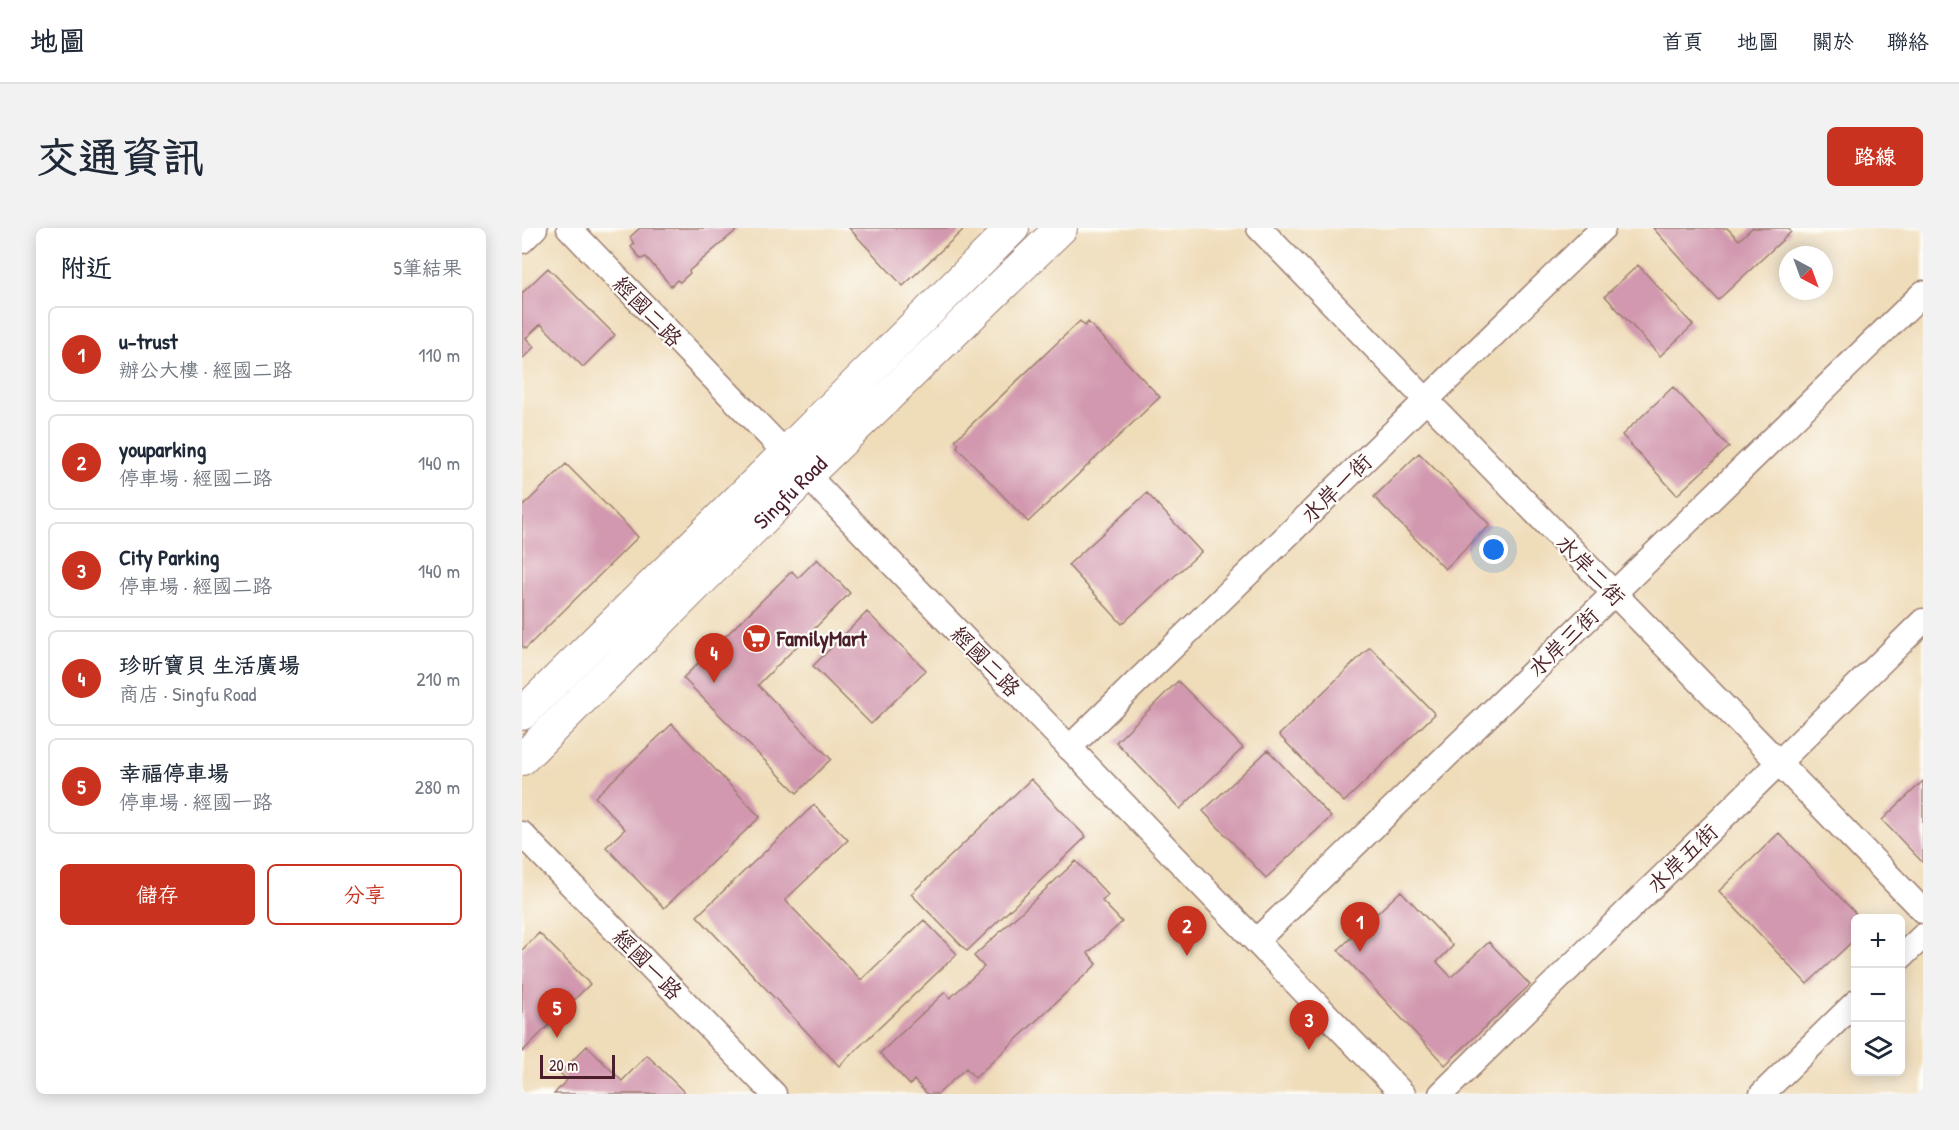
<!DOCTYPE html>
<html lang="zh-TW">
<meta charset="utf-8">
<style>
:root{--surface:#fff;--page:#f2f2f3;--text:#1f2937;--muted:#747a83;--line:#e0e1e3;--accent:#c8321e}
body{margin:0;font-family:"Patrick Hand","LXGW WenKai TC",sans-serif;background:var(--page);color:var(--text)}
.controls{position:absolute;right:18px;bottom:18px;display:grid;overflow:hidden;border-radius:9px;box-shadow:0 3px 15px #0003}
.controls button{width:54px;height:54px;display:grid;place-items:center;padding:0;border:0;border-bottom:2px solid var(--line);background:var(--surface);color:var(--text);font:30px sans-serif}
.compass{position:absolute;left:1257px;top:18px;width:54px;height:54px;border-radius:50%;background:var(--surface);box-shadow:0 3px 15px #0003;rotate:139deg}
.scale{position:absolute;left:18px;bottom:15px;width:75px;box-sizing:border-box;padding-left:6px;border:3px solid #4a1f2b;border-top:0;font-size:16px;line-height:21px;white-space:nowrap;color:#4a1f2b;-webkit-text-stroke:4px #fdfcf7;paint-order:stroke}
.you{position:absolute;left:972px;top:322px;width:21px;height:21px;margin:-15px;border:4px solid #fff;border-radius:50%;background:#1a73e8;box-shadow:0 0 0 9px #1a73e833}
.badge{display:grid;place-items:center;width:39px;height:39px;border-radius:50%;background:var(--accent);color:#fff;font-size:20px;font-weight:700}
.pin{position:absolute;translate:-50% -50px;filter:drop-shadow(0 2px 3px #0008)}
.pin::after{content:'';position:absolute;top:32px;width:21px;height:18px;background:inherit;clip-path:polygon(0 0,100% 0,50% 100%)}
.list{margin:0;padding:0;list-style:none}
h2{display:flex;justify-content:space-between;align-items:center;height:78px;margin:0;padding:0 24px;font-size:26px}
h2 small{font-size:20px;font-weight:400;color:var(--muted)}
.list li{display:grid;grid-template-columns:39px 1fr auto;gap:18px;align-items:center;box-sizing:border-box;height:96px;margin:0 12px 12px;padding:0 12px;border:2px solid var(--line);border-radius:9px}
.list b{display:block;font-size:22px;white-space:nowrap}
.list p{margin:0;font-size:20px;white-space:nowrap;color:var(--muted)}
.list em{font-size:20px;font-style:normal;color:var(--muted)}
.actions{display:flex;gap:12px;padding:18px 24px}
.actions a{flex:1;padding:14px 0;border:2px solid var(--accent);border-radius:9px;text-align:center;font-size:21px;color:var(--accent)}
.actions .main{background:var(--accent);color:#fff}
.icon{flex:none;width:33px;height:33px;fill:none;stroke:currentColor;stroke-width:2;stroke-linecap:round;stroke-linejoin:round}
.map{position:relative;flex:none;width:1401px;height:866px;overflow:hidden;border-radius:9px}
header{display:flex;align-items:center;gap:36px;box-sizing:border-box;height:84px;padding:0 30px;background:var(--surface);border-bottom:2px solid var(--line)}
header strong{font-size:28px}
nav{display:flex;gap:33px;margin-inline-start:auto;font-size:21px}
.intro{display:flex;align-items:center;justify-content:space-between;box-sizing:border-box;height:144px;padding:0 36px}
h1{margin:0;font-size:42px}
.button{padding:15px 27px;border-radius:9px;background:var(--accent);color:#fff;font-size:21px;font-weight:700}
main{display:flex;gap:36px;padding:0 36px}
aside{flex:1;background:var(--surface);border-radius:9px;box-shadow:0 3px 15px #0003}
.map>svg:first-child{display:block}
</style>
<header>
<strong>地圖</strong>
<nav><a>首頁</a><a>地圖</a><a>關於</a><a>聯絡</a></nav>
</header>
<div class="intro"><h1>交通資訊</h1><a class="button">路線</a></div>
<main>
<aside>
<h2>附近<small>5筆結果</small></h2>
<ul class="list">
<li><span class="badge">1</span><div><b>u-trust</b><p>辦公大樓 · 經國二路</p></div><em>110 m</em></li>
<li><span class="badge">2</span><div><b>youparking</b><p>停車場 · 經國二路</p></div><em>140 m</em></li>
<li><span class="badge">3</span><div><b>City Parking</b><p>停車場 · 經國二路</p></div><em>140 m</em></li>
<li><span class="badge">4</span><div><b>珍昕寶貝 生活廣場</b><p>商店 · Singfu Road</p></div><em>210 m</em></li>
<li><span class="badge">5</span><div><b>幸福停車場</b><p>停車場 · 經國一路</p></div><em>280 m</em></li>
</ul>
<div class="actions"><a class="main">儲存</a><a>分享</a></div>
</aside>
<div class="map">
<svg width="1401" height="866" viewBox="0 0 1401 866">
<rect width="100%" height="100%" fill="#fdfcf7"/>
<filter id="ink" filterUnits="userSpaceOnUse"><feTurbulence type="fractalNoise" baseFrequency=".0167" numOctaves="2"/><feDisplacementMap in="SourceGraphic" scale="12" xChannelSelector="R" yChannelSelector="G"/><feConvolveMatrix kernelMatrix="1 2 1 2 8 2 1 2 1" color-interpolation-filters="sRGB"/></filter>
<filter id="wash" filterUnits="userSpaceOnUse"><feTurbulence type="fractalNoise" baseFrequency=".008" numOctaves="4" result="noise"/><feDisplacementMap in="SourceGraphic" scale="24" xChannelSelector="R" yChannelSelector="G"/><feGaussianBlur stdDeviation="1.35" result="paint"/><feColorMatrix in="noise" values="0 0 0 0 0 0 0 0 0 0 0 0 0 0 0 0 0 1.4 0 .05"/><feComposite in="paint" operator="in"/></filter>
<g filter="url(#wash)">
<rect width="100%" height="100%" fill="#efdcb9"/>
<g id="blocks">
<path fill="#d298af" d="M118 0H217L167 43 168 45 158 54 155 52 149 58 124 29 119 31 109 19 112 16 108 9Z
M327 0H439L441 2 381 58Z
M1131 0H1205L1217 12 1230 0H1266L1269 4 1196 72Z
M1116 37 1171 97 1138 128 1083 68Z
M26 40 93 107 61 139 19 96 4 110 12 119 0 131V65Z
M558 93 563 98 566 94 638 169 506 294 435 219 437 216 433 212Z
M1151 159 1207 219 1155 267 1100 207Z
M897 225 968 297 923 341 852 269Z
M44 236 116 309 3 421 0 418V279Z
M625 265 679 324 600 396 546 337Z
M295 331 328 365 236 457 309 531 275 565 161 450 270 343 276 350Z
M345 384 404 442 349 496 291 438Z
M848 419 913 486 822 574 757 507Z
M656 453 721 520 658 581 594 514Z
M150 496 238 589 142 680 84 619 103 601 73 569Z
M746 522 809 589 744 650 681 583Z
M509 551 564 609 445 723 389 666Z
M1401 553V635L1360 592Z
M292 577 326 612 263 672 339 752 402 692 435 726 317 838 175 688Z
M1257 605 1338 690H1334V710L1285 756 1197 663Z
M554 633 586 667 580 673 600 694 566 725 575 736 453 850 444 840 416 866H405L392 852 388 857 358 825 423 764 428 770 462 739 452 728Z
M879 663 931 718 915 734 929 749 967 714 1008 757 923 837 816 722Z
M17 705 68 756 0 824V722Z
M65 818 100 853 125 827 164 866H32L45 852 38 845Z"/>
</g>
</g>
<g filter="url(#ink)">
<use href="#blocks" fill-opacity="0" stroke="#9c7e72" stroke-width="1.5"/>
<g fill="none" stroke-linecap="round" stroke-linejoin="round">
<defs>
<path id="minor" d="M47 0 881 866
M737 0 1401 683
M0 13 13 0
M547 520 1081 0
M0 606 252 866
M734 713 1401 65
M1378 730 1401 708
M919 866 1401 393
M1240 866 1334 774"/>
<g id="tertiary">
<path d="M0 486 491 0"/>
<path id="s1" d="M0 531 285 247 539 0"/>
</g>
</defs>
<use href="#minor" stroke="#9c7e72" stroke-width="27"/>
<use href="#tertiary" stroke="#9c7e72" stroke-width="34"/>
<use href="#minor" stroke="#fff" stroke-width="24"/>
<use href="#tertiary" stroke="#fff" stroke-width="32"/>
</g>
</g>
<defs>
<symbol id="supermarket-disc" viewBox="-11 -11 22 22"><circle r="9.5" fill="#c8321e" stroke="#fdfcf7"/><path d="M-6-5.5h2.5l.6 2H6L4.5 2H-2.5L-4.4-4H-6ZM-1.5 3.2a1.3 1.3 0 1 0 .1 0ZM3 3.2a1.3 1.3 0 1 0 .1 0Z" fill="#fff"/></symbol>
</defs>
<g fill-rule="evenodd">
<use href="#supermarket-disc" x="218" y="394" width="33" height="33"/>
</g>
<g text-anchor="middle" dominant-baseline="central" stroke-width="4.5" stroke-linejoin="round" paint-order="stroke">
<g font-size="22" fill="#4a1f2b" stroke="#fdfcf7">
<text transform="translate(126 83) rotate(46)">經國二路</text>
<text transform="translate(814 260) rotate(-44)">水岸一街</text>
<text stroke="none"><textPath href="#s1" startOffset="378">Singfu Road</textPath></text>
<text transform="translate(1069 342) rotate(46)">水岸二街</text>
<text transform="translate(1041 414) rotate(-44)">水岸三街</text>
<text transform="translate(464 433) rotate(46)">經國二路</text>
<text transform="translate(1160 630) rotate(-44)">水岸五街</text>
<text transform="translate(126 736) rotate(46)">經國一路</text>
</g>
<g font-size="22" font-weight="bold" fill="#4a1f2b" stroke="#fdfcf7" text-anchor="start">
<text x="255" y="410">FamilyMart</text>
</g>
</g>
</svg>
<div class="controls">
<button>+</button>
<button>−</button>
<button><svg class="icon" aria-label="layers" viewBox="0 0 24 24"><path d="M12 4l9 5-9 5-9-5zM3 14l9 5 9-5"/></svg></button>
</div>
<svg class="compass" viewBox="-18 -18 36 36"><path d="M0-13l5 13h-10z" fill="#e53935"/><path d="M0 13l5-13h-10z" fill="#747a83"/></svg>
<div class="scale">20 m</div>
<div class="you"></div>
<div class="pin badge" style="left:838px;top:724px">1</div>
<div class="pin badge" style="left:665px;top:728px">2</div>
<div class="pin badge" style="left:787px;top:822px">3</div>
<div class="pin badge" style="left:192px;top:455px">4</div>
<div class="pin badge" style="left:35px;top:810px">5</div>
</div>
</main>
